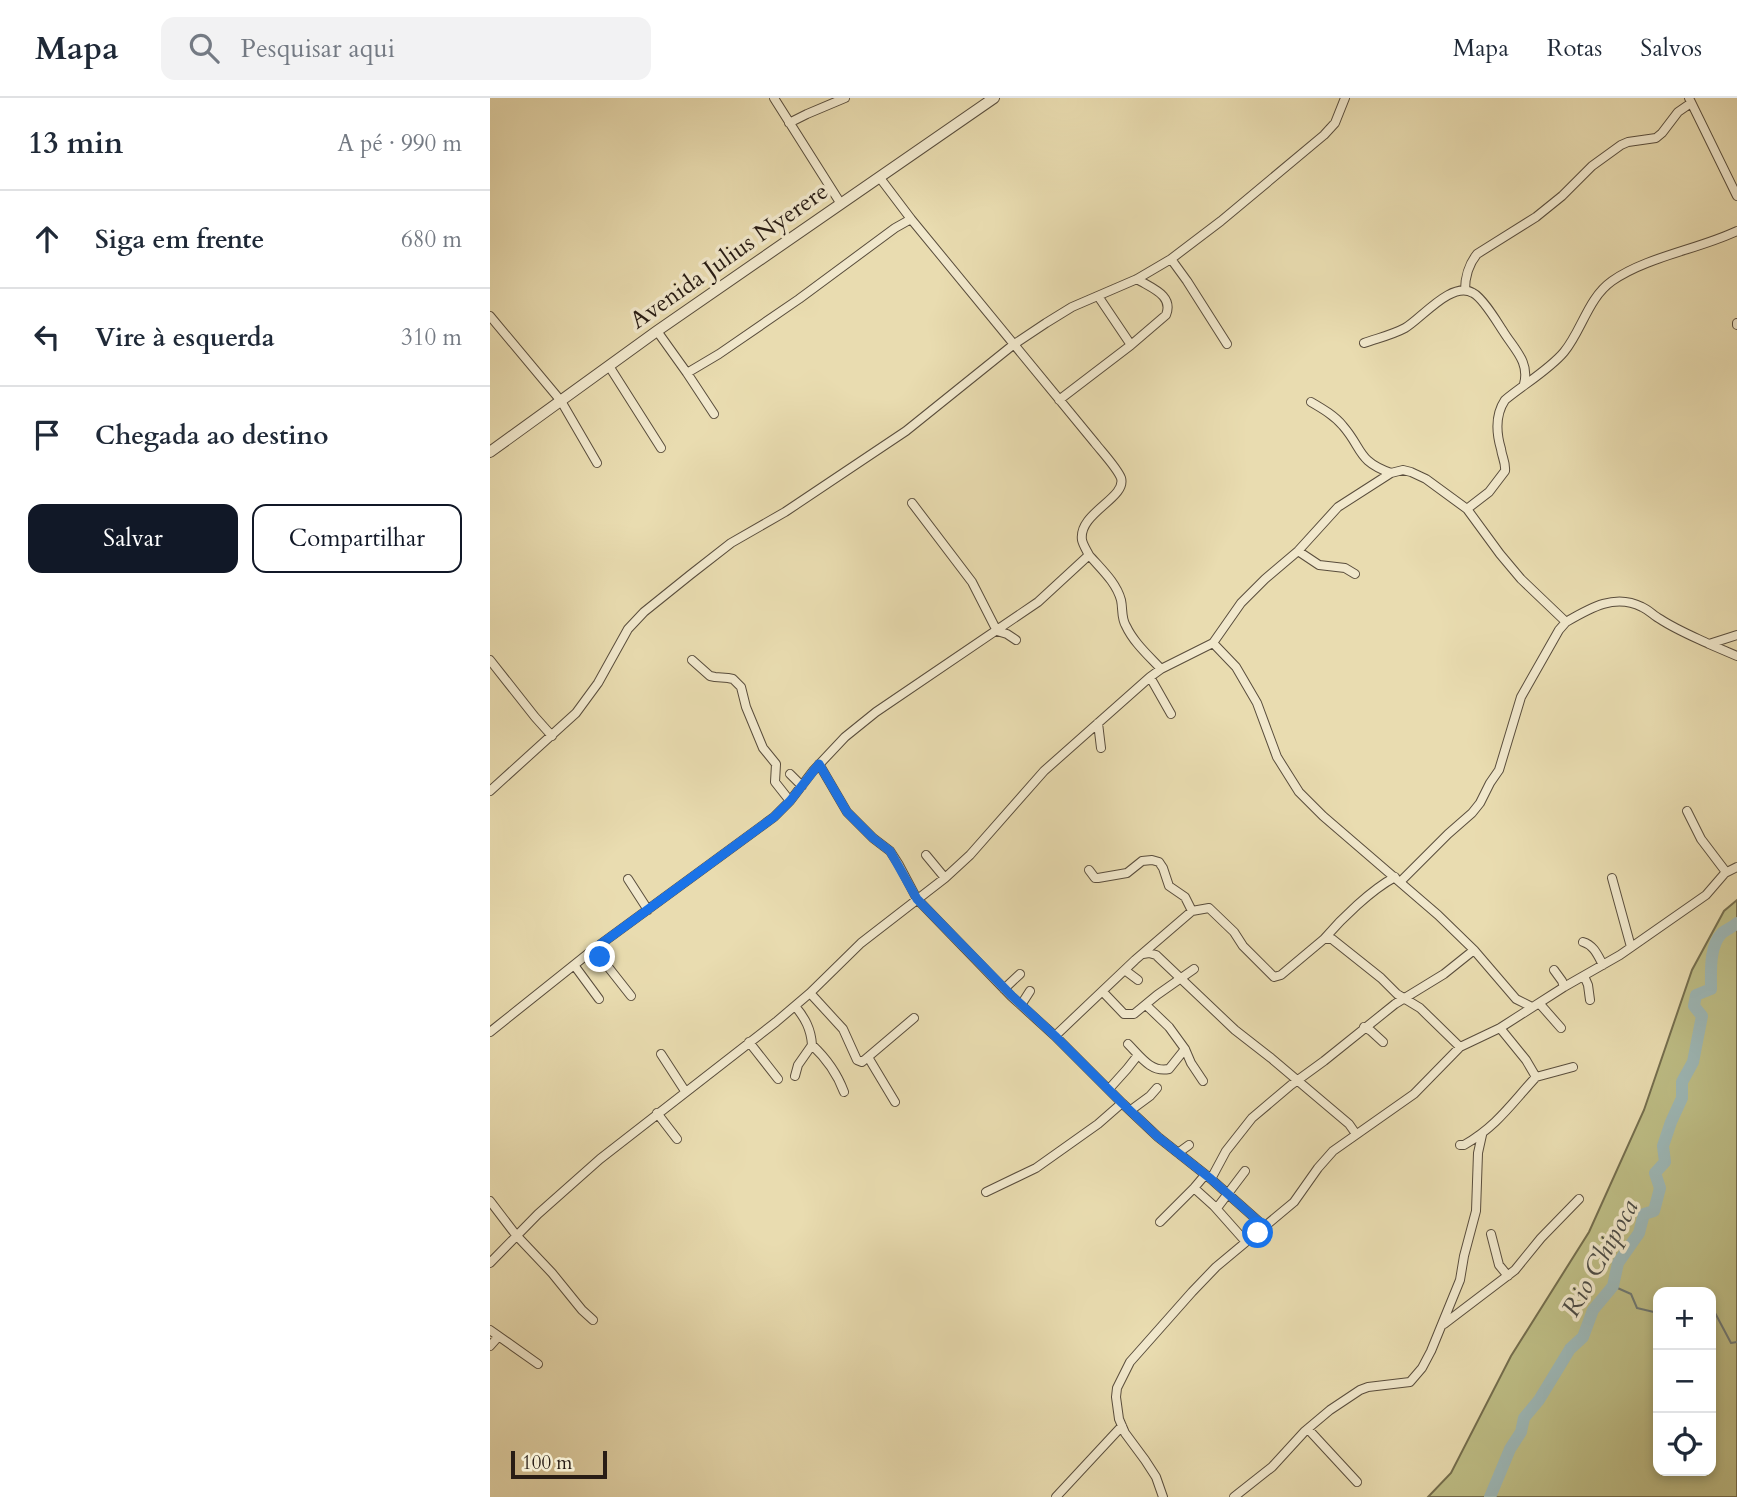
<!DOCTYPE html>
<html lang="pt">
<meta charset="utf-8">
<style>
:root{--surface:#fff;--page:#f2f2f3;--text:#1f2937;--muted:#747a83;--line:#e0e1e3;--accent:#111827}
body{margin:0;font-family:Cardo,serif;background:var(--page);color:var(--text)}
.controls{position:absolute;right:21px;bottom:21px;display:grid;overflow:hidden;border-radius:14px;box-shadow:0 4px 10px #0003}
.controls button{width:63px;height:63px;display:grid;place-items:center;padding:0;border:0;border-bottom:2px solid var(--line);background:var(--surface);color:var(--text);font:35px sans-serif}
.scale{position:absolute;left:21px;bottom:18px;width:96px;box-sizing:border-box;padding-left:7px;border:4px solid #291d15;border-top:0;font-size:19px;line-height:24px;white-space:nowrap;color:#291d15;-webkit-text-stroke:5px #f1e8cc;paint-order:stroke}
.stop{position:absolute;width:21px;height:21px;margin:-16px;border:5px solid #1a73e8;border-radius:50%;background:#fff}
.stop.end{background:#1a73e8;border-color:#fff;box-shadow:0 2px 7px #0008}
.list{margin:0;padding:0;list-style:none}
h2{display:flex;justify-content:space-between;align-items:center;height:91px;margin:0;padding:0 28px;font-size:30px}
h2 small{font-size:23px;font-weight:400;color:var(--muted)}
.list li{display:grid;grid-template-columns:46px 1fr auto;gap:21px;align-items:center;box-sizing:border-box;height:98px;padding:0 28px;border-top:2px solid var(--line)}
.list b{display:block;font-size:26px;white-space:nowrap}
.list em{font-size:23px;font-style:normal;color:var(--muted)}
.actions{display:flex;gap:14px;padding:21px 28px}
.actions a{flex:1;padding:16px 0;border:2px solid var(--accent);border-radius:14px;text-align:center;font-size:24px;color:var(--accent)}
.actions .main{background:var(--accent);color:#fff}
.icon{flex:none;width:38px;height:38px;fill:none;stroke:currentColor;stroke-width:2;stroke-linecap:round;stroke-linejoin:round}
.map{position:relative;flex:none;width:1247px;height:1399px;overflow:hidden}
header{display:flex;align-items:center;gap:42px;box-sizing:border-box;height:98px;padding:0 35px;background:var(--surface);border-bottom:2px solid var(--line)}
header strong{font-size:33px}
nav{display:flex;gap:38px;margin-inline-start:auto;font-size:24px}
.search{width:490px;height:63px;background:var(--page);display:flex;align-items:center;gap:18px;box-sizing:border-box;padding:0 24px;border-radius:14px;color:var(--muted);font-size:26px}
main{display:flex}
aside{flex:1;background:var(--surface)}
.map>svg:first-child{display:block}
</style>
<header>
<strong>Mapa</strong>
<div class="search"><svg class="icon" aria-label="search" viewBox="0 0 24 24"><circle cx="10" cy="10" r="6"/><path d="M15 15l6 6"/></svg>Pesquisar aqui</div>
<nav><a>Mapa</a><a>Rotas</a><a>Salvos</a></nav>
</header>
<main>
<aside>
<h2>13 min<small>A pé · 990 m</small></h2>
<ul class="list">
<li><svg class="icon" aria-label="ahead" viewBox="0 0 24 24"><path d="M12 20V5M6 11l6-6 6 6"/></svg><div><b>Siga em frente</b></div><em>680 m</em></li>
<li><svg class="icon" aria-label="left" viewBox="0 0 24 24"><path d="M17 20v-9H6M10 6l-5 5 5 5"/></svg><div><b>Vire à esquerda</b></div><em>310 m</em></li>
<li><svg class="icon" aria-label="arrive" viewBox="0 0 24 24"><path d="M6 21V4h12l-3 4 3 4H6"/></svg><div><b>Chegada ao destino</b></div></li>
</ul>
<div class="actions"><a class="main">Salvar</a><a>Compartilhar</a></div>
</aside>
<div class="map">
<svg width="1247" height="1399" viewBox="0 0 1247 1399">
<rect width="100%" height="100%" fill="#e9dcb0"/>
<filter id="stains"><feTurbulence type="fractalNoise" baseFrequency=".00286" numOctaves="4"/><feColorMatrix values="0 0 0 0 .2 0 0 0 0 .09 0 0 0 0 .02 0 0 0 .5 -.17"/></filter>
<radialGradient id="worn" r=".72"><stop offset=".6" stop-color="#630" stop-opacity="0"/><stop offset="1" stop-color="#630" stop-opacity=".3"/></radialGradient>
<path fill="#bebe86" stroke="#746e4e" stroke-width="2" fill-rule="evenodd" d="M1247 802V1399H938L961 1375 1021 1258 1099 1134 1154 1012 1202 872 1234 813ZM1168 1194H1221V1373H1168Z"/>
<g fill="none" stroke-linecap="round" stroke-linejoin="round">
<path stroke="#6f7a76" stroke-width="2" d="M1123 1188 1141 1196 1147 1210 1168 1215
M1221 1203 1224 1213 1241 1245 1247 1244"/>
<path stroke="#9db8b7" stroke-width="12" d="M1000 1399 1020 1351 1031 1334 1034 1320 1049 1302 1080 1251 1093 1239 1103 1212 1123 1188 1128 1165 1149 1135 1154 1116 1164 1113 1170 1090 1165 1075 1175 1064 1173 1048 1181 1024 1192 1000V984L1203 964 1212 918 1204 908 1206 897 1221 891C1221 874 1219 848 1232 835 1237 831 1243 829 1247 825"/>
<defs>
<path id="minor" d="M284 0 351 106
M1199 0 1247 98
M299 25 317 16 355 0
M681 161 697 183 737 246
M975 192C975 180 979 166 987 156L1046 119 1072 98 1102 68 1131 47 1138 44 1166 40 1172 35 1188 14 1201 5
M0 218 71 303 107 365
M1247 227V225
M167 233 197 275 229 256 309 201 405 130 421 121
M874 245C888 240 902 237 915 230 931 221 962 182 983 195 993 200 1007 224 1013 233 1024 251 1040 264 1034 286
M641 247 676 217C684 197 661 190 647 181
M119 268 171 350
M197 275 224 316
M569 302 641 247 608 198
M821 304C833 311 845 318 853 328 873 351 867 363 901 375
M422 405 482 484 507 533 517 536 526 542
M977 411 999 394 1015 373C1016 365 1012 359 1011 351 1006 334 1005 317 1015 302 1033 287 1060 271 1074 254 1092 232 1098 200 1122 183 1156 159 1209 151 1247 133
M808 453 829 467 855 470 865 476
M599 457C611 471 626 484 631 502 633 511 631 520 636 528 644 545 659 558 671 571
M723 545 751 505 775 481 808 453 848 409 901 375 913 372 921 374 936 381 977 411 1010 456 1031 481 1076 524C1100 510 1125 495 1152 509 1159 512 1164 518 1170 521 1185 531 1202 538 1219 546L1247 537
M1219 546 1247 558
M0 562 45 619 62 638
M202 562 220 578 225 579 238 580 243 581 251 589 256 609 273 650 286 666 285 684 300 703
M660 579 681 616
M608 625 611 650
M329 666 357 714 383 740 400 753 409 767 427 801 521 898 565 938 632 1005 668 1039 721 1081 775 1129
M300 676 312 688
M0 693 86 615 108 585 138 531 154 514 200 477 241 445 295 414 416 333 523 247 556 225 582 209 647 181 681 161 731 123 834 37 845 25 855 0
M1197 713 1211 741 1236 774
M436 757 455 780
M599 772 605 780H608L637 775 652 763 662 762 669 764 673 770 679 788 695 799 702 813 719 810 744 834 753 848 784 879 791 877 834 841H842L891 880 907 896 930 910 970 949
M1122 780 1141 849
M138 781 158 812
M911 783 958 736 982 715 990 705 1000 685 1009 672 1031 599 1069 532 1076 524
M834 841C852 820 881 792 905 779
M1093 844C1104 847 1108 858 1113 867
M104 851 141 898
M653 856 659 855 666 857 745 932 781 960 859 1026 866 1036
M84 867 109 901
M1064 872 1072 883 1074 889
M636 873 648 882
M1094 878 1098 887 1100 902
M514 891 530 876
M613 894 634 916H644L667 897 704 871
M320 895 353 931 367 962 372 964 378 959 424 920
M1049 905 1071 930
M531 907 540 893
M656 907 679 929 695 951 701 965 713 983
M305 908C315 920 321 931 322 947
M874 929 881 933 893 944
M0 934 104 851 284 719 300 703 323 673 355 639 386 614 548 504 599 457C597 453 593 447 592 442 588 415 637 400 631 380 627 370 612 354 605 345L421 121 390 80
M565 938 645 862 702 813
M259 944 288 981
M638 946C650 958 661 975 679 971L695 951
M171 956 195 993
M378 959 405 1004
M305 978 308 967 322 947C337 961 347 975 354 994
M1046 979 1083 969
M619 991 637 971 648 957
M641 1012 660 998 667 990
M167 1015 187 1041
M970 1047H974C1007 1028 1021 1006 1046 979L1036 962 1010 930
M688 1055 699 1047
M721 1081 736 1053 762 1020 801 987 834 963 905 906 954 876 984 852
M704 1090 724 1108 756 1144
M496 1094 546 1070 608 1026 632 1005
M0 1103 26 1137 62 1175 92 1212 103 1222
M727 1110 755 1073
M670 1124 704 1090 715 1077
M1001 1136 1009 1167 1018 1178
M0 1165 48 1116 110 1061 286 924 320 895 371 845 455 780 480 757 554 673 660 579 671 571 723 545 746 569 767 605 787 659 809 694 833 718 948 817 984 852 1026 901 1042 909
M954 1226 1025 1172 1051 1140 1089 1101
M0 1232 48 1266
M0 1248 8 1239
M818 1331 867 1384
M566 1399 632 1328
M673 1399 666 1379 655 1362 635 1335 629 1321 626 1299 627 1290 640 1264 702 1194 726 1169 804 1104 828 1070 843 1053 924 996 970 949 1010 930 1074 889 1130 857 1216 797 1235 775 1247 769
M744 1399 782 1369 815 1333 840 1312 870 1292 878 1289 920 1284 932 1270 941 1253 970 1182 974 1158 986 1113 988 1055 992 1037"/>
<path id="tertiary" d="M0 354 167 233 504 0"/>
</defs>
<use href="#minor" stroke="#594d3c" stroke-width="10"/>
<use href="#tertiary" stroke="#594d3c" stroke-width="12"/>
<use href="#minor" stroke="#f1e8cc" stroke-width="8"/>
<use href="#tertiary" stroke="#f1e8cc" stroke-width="10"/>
</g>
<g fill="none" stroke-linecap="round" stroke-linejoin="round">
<path stroke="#1a73e8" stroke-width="9" d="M110 859 104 851 284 719 300 703 329 666 357 714 383 740 400 753 427 801 522 898 565 938 632 1005 668 1039 721 1081 775 1129 768 1135"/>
</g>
<g text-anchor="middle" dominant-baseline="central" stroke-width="7" stroke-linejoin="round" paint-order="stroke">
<g font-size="24" fill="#291d15" stroke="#f1e8cc">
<text transform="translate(239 158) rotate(-35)">Avenida Julius Nyerere</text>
</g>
<g font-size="26" font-style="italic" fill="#4c4c46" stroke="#f1e8cc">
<text transform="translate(1110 1160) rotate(-61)">Rio Chipoca</text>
</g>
</g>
<rect width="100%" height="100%" filter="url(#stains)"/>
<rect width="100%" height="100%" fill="url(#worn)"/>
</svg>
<div class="controls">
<button>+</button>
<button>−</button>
<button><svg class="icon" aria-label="locate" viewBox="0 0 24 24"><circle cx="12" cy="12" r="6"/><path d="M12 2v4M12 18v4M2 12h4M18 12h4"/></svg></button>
</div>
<div class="scale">100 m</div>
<div class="stop" style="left:768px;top:1135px"></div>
<div class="stop end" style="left:110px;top:859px"></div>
</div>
</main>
